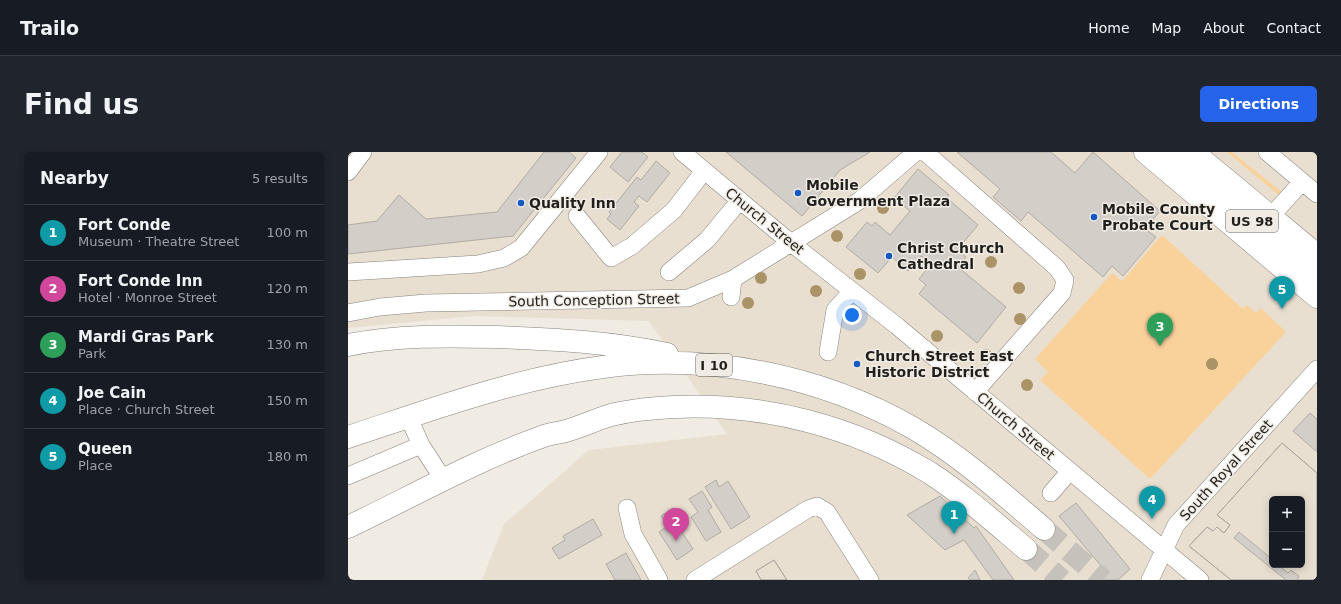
<!DOCTYPE html>
<meta charset="utf-8">
<style>
:root{--surface:#171b24;--page:#20242c;--text:#f1f3f6;--muted:#9ea1a6;--line:#363941;--accent:#2563eb}
body{margin:0;font-family:"DejaVu Sans",sans-serif;background:var(--page);color:var(--text)}
.controls{position:absolute;right:12px;bottom:12px;display:grid;overflow:hidden;border-radius:6px;box-shadow:0 2px 10px #0003}
.controls button{width:36px;height:36px;display:grid;place-items:center;padding:0;border:0;border-bottom:1px solid var(--line);background:var(--surface);color:var(--text);font:20px sans-serif}
.you{position:absolute;left:504px;top:163px;width:14px;height:14px;margin:-10px;border:3px solid #fff;border-radius:50%;background:#1a73e8;box-shadow:0 0 0 6px #1a73e833}
.badge{display:grid;place-items:center;width:26px;height:26px;border-radius:50%;background:var(--accent);color:#fff;font-size:13px;font-weight:700}
.pin{position:absolute;translate:-50% -33px;filter:drop-shadow(0 1px 2px #0008)}
.pin::after{content:'';position:absolute;top:21px;width:14px;height:12px;background:inherit;clip-path:polygon(0 0,100% 0,50% 100%)}
.list{margin:0;padding:0;list-style:none}
h2{display:flex;justify-content:space-between;align-items:center;height:52px;margin:0;padding:0 16px;font-size:17px}
h2 small{font-size:13px;font-weight:400;color:var(--muted)}
.list li{display:grid;grid-template-columns:26px 1fr auto;gap:12px;align-items:center;box-sizing:border-box;height:56px;padding:0 16px;border-top:1px solid var(--line)}
.list b{display:block;font-size:15px;white-space:nowrap}
.list p{margin:0;font-size:13px;white-space:nowrap;color:var(--muted)}
.list em{font-size:13px;font-style:normal;color:var(--muted)}
.map{position:relative;flex:none;width:969px;height:428px;overflow:hidden;border-radius:6px}
header{display:flex;align-items:center;gap:24px;box-sizing:border-box;height:56px;padding:0 20px;background:var(--surface);border-bottom:1px solid var(--line)}
header strong{font-size:19px}
nav{display:flex;gap:22px;margin-inline-start:auto;font-size:14px}
.intro{display:flex;align-items:center;justify-content:space-between;box-sizing:border-box;height:96px;padding:0 24px}
h1{margin:0;font-size:28px}
.button{padding:10px 18px;border-radius:6px;background:var(--accent);color:#fff;font-size:14px;font-weight:700}
main{display:flex;gap:24px;padding:0 24px}
aside{flex:1;background:var(--surface);border-radius:6px;box-shadow:0 2px 10px #0003}
.map>svg:first-child{display:block}
</style>
<header>
<strong>Trailo</strong>
<nav><a>Home</a><a>Map</a><a>About</a><a>Contact</a></nav>
</header>
<div class="intro"><h1>Find us</h1><a class="button">Directions</a></div>
<main>
<aside>
<h2>Nearby<small>5 results</small></h2>
<ul class="list">
<li><span class="badge" style="background:#0f9aa8">1</span><div><b>Fort Conde</b><p>Museum · Theatre Street</p></div><em>100 m</em></li>
<li><span class="badge" style="background:#d1479c">2</span><div><b>Fort Conde Inn</b><p>Hotel · Monroe Street</p></div><em>120 m</em></li>
<li><span class="badge" style="background:#2e9e5b">3</span><div><b>Mardi Gras Park</b><p>Park</p></div><em>130 m</em></li>
<li><span class="badge" style="background:#0f9aa8">4</span><div><b>Joe Cain</b><p>Place · Church Street</p></div><em>150 m</em></li>
<li><span class="badge" style="background:#0f9aa8">5</span><div><b>Queen</b><p>Place</p></div><em>180 m</em></li>
</ul>
</aside>
<div class="map">
<svg width="969" height="428" viewBox="0 0 969 428">
<rect width="100%" height="100%" fill="#f0ebe3"/>
<path fill="#e9dfd1" fill-rule="evenodd" d="M0 0H969V428H134L156 372 241 298 379 282 301 169 126 164 0 176ZM924 347H954V413H924Z"/>
<path fill="#f9d29b" d="M879 0H884L936 42 933 45Z
M814 83 895 157 899 153 908 161 913 156 938 180 802 327 692 228 700 220 687 207 764 121 774 129Z"/>
<path fill="#d3cec7" stroke="#b0aba4" fill-rule="evenodd" d="M196 0H221L228 6 165 84 0 102V73L29 69 51 43 78 67 149 60Z
M274 0H294L300 5 280 30 262 15Z
M378 0H522L492 18 454 64Z
M609 0H703L727 21 745 0 812 59 797 77 808 85 775 124 764 114 755 125 680 60 673 69 645 45 652 37Z
M308 9 322 21 299 50 291 44 286 50 291 54 272 78 259 67 263 62 261 60 289 25 293 28Z
M570 17 601 43 599 46 630 73 609 98 618 105 610 115 658 155 629 191 571 142 578 133 571 127 583 112 573 104 560 119 544 105 530 121 498 95 519 70 524 74 527 70 542 83 562 59 546 46Z
M962 261 969 267V300L945 279Z
M934 291 969 321V428H949L951 424 943 418 940 421 931 413H954V347H924V407L891 380 886 386 938 428H883L841 394 859 375 865 379 869 375 876 381 882 373 869 363Z
M934 291 969 321V428H883L841 394 859 375 865 379 869 375 876 381 882 373 869 363ZM924 347H954V413H924Z
M368 328 371 335 380 329 402 365 383 377 357 335Z
M354 339 364 355 360 358 373 380 358 389 343 365 350 360 341 347Z
M592 344 626 376 628 374 666 428H645L616 388 597 398 559 363Z
M728 351 782 417 770 428H753L760 422 711 364Z
M325 356 336 372 331 376 345 397 329 408 311 380 320 374 313 364Z
M245 367 254 383 211 407 204 396 217 388 215 384Z
M278 401 293 428H267L258 412Z
M426 408 439 428H413L408 419Z
M426 408 439 428H413L408 419Z
M627 418 632 428H622L620 426Z"/>
<g fill="none" stroke-linecap="round" stroke-linejoin="round">
<path stroke="#c6c2bb" stroke-width="22" stroke-dasharray="22 11" stroke-linecap="butt" d="M696 377 755 428
M678 397 714 428"/>
<defs>
<path id="minor" d="M334 0 443 91 549 174 852 428
M577 0 709 116 717 128 714 141 627 240
M919 0 969 42
M0 20 15 0
M229 64 263 106 284 94 326 58 356 19
M923 64 954 30
M0 120 130 112 156 106 173 96 251 0
M321 120 359 88 392 48
M383 145 385 127
M0 161 32 155 78 151 340 146 385 127 511 49 568 0
M480 200 487 158 504 139
M61 266 73 293 95 327
M0 324 73 293
M703 341 722 319
M279 356 285 382 311 428
M347 428 460 357 469 354 479 360 522 428
M802 428 828 373 969 217"/>
<path id="major" d="M797 0 969 145
M825 0 839 15 969 123
M845 0 969 103"/>
<path id="highway" d="M0 193C49 183 99 184 149 185 205 187 263 190 319 202
M0 285C82 258 169 226 255 215 360 201 472 223 565 276 613 304 654 341 696 377
M0 375C65 344 128 308 196 284 204 281 213 281 221 278 235 274 249 267 263 263 283 258 305 256 326 255 416 251 505 274 582 321 616 343 647 371 678 397"/>
</defs>
<use href="#minor" stroke="#87837c" stroke-width="18"/>
<use href="#major" stroke="#87837c" stroke-width="23"/>
<use href="#highway" stroke="#87837c" stroke-width="23"/>
<use href="#minor" stroke="#fff" stroke-width="17"/>
<use href="#major" stroke="#fff" stroke-width="22"/>
<use href="#highway" stroke="#fff" stroke-width="22"/>
</g>
<g fill="#aa9367">
<circle cx="535" cy="56" r="6"/>
<circle cx="489" cy="84" r="6"/>
<circle cx="643" cy="110" r="6"/>
<circle cx="512" cy="122" r="6"/>
<circle cx="413" cy="126" r="6"/>
<circle cx="671" cy="136" r="6"/>
<circle cx="468" cy="139" r="6"/>
<circle cx="400" cy="151" r="6"/>
<circle cx="672" cy="167" r="6"/>
<circle cx="589" cy="184" r="6"/>
<circle cx="638" cy="203" r="6"/>
<circle cx="864" cy="212" r="6"/>
<circle cx="679" cy="233" r="6"/>
</g>
<g fill="#1259c4" stroke="#f0ebe3" stroke-width="1.5">
<circle cx="450" cy="41" r="4"/>
<circle cx="173" cy="51" r="4"/>
<circle cx="746" cy="65" r="4"/>
<circle cx="541" cy="104" r="4"/>
<circle cx="509" cy="212" r="4"/>
</g>
<g text-anchor="middle" dominant-baseline="central" stroke-width="3" stroke-linejoin="round" paint-order="stroke">
<g fill="#f0ebe3" stroke="#5e5c58" stroke-width="1">
<rect x="878" y="58" width="52" height="22" rx="3"/>
<rect x="348" y="202" width="36" height="22" rx="3"/>
</g>
<g font-size="13" font-weight="bold" fill="#201f1c">
<text x="904" y="69">US 98</text>
<text x="366" y="213">I 10</text>
</g>
<g font-size="14" font-weight="bold" fill="#201f1c" stroke="#f0ebe3" text-anchor="start">
<text x="458" y="33">Mobile<tspan x="458" dy="16">Government Plaza</tspan></text>
<text x="181" y="51">Quality Inn</text>
<text x="754" y="57">Mobile County<tspan x="754" dy="16">Probate Court</tspan></text>
<text x="549" y="96">Christ Church<tspan x="549" dy="16">Cathedral</tspan></text>
<text x="517" y="204">Church Street East<tspan x="517" dy="16">Historic District</tspan></text>
</g>
<g font-size="14" fill="#201f1c" stroke="#f0ebe3">
<text transform="translate(417 69) rotate(39)">Church Street</text>
<text transform="translate(246 148) rotate(-1)">South Conception Street</text>
<text transform="translate(668 274) rotate(40)">Church Street</text>
<text transform="translate(878 318) rotate(-48)">South Royal Street</text>
</g>
</g>
</svg>
<div class="controls">
<button>+</button>
<button>−</button>
</div>
<div class="you"></div>
<div class="pin badge" style="left:606px;top:382px;background:#0f9aa8">1</div>
<div class="pin badge" style="left:328px;top:389px;background:#d1479c">2</div>
<div class="pin badge" style="left:812px;top:194px;background:#2e9e5b">3</div>
<div class="pin badge" style="left:804px;top:367px;background:#0f9aa8">4</div>
<div class="pin badge" style="left:934px;top:157px;background:#0f9aa8">5</div>
</div>
</main>
